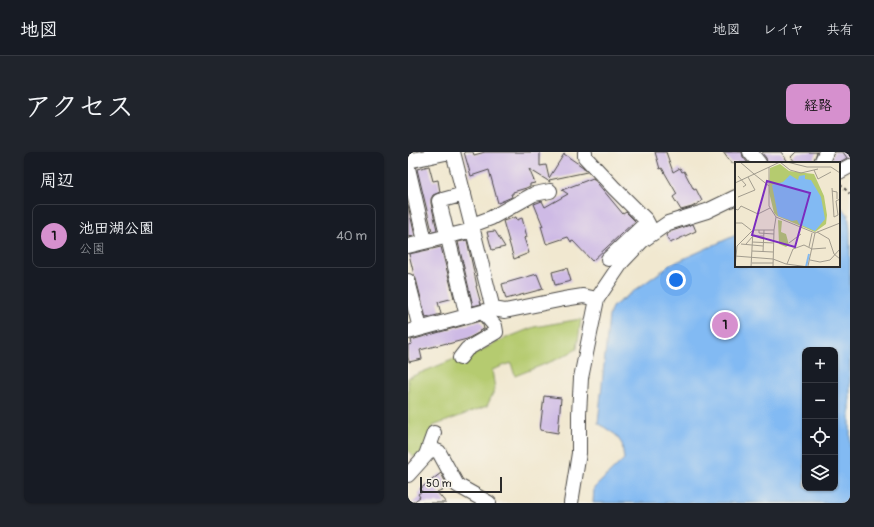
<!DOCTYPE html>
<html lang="ja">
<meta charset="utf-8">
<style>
:root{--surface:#171b24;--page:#20242c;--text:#f1f3f6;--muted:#9ea1a6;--line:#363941;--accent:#d690ce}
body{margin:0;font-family:Pangolin,"Klee One",sans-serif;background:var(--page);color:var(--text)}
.controls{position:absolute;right:12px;bottom:12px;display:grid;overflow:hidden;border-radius:8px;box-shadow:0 1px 3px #0004}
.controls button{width:36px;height:36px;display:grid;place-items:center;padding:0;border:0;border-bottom:1px solid var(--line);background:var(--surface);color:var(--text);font:20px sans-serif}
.scale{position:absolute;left:12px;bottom:10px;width:82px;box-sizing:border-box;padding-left:4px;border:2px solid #2b2b2b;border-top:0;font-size:11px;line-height:14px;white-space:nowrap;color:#2b2b2b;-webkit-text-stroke:3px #f7f3e8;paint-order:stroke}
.you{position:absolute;left:268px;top:128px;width:14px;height:14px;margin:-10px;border:3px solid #fff;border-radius:50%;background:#1a73e8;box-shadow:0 0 0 6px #1a73e833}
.badge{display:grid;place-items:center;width:26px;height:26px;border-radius:50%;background:var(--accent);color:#111;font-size:13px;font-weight:700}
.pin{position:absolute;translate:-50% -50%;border:2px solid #fff;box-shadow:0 1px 4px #0006}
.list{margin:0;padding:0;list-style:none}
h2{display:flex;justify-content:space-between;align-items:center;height:52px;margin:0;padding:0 16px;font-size:17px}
h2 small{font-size:13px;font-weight:400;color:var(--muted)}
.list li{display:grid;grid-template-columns:26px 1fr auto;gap:12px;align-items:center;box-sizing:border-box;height:64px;margin:0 8px 8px;padding:0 8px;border:1px solid var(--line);border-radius:8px}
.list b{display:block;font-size:15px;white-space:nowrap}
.list p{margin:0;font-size:13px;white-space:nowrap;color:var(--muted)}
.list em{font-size:13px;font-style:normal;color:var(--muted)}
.icon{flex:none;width:22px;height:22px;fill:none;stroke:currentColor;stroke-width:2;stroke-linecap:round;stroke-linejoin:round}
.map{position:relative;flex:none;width:442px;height:351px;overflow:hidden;border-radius:8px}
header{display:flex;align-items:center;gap:24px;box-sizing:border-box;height:56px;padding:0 20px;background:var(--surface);border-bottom:1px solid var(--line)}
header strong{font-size:19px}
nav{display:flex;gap:22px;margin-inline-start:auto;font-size:14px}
.intro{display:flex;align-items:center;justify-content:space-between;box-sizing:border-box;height:96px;padding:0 24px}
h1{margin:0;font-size:28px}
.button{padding:10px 18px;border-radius:8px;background:var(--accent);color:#111;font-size:14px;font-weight:700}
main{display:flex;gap:24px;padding:0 24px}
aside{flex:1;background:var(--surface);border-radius:8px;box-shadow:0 1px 3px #0004}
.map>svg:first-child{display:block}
</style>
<header>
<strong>地図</strong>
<nav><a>地図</a><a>レイヤ</a><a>共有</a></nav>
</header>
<div class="intro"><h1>アクセス</h1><a class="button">経路</a></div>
<main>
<aside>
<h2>周辺<small></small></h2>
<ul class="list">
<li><span class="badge">1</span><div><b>池田湖公園</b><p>公園</p></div><em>40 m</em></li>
</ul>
</aside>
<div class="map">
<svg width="442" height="351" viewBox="0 0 442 351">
<rect width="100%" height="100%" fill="#f7f3e8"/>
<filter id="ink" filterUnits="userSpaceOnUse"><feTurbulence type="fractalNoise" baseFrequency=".025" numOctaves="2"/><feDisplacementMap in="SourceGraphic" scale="8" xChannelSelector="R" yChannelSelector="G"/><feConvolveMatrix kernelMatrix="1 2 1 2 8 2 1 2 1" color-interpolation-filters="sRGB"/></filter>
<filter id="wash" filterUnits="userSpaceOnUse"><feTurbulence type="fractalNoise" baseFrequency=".012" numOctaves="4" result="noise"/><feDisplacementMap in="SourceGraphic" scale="16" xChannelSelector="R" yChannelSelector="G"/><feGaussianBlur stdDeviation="0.9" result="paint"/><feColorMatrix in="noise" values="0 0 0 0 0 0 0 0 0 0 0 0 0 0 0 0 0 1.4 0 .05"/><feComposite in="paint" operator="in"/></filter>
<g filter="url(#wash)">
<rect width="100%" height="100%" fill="#f1e8d0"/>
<path fill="#b5cb6f" stroke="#707b4d" d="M173 167 169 197 152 206 107 224 103 211 84 218 87 237 79 254 25 274 14 304 6 305 0 298V226L49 206 54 209 91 189 126 175Z"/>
<path fill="#82baf3" stroke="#56728f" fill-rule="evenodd" d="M431 53 440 62 442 79V351H185L186 336 216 307 214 292 208 283 190 271 201 164 204 155 262 113 328 83V114H431ZM397 198H427V336H397Z"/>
<g id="blocks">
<path fill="#cebae5" d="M56 0H65L66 3 77 0H132V14L138 13 141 26 156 2 175 15 179 20 141 28 142 30 121 17 127 31 122 32V34L118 36 105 40V42H103L104 45 90 51 81 18 63 24Z
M247 0H258L265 20 272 16 274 20 276 19 286 38 288 37 294 49 284 55 273 58 265 45 269 42 254 16 252 17Z
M315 0H334L335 5 340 11H323Z
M356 0H373L381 11H359L358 6 354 1Z
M389 0H409L405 11H389L384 5Z
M426 0H435L439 6 430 11H424L423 9Z
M21 14 25 29 30 28 32 40 25 43 23 47V51L29 78 24 79 9 17Z
M185 26 215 62 218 60 227 69 184 109 165 89 163 90 160 85 139 92 138 91 133 74H135L126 52 134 49 137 55 160 42 154 38Z
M0 53 7 84 0 85Z
M108 65 109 68 114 66 119 85 116 86 121 101 106 107 95 69Z
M285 72 288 79 262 91 258 83 264 79Z
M87 79 97 95 84 98 79 80Z
M59 88 69 134H68L73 152 65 154 50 90Z
M33 95 46 146 30 150 33 162 18 166 8 127 6 123 1 102Z
M159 116 163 129 147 133 144 120Z
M129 122 135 137 98 147 94 132Z
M72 169 75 173 76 177 71 179 72 180 59 187 40 192 39 191 12 198 14 207 1 210 0 205V193L4 192 3 188Z
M136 244 153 246 150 281 132 278Z
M33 321 40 335 29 340 38 351H4L12 345 10 342 14 339 12 337Z"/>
</g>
</g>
<g filter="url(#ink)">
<use href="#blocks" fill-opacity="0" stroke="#494744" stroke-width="1"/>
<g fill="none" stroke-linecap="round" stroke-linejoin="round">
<defs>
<path id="minor" d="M177 0V5L206 36 238 68 245 81
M342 0 351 11
M0 9 42 0
M413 11 418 0
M0 16 17 89
M431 20 442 14
M56 42 31 49 59 164
M64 73 83 66 126 42 142 39
M0 94 65 78
M200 107 239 70
M0 129 12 176
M85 157 97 159 156 147 175 144 189 147
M0 180 85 157 45 0
M52 206 59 197 88 180 87 174 75 160
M21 296 31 300 32 302 49 333 81 351
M0 323 18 303 26 281
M163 351 171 301V262L173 226 189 147 214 110 234 89 260 71 299 59 328 45"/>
</defs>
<use href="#minor" stroke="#494744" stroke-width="16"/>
<path stroke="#494744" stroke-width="2" stroke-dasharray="3 3" stroke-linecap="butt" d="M432 32 442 42"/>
<use href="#minor" stroke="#fff" stroke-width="14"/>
</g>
</g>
<g transform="translate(327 10)">
<rect width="105" height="105" fill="#f1e8d0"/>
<path d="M45 2 54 9 79 12 89 34 92 53 91 62 80 70 42 54 39 51 34 30 35 6ZM43 58 47 59 46 70 51 72 54 83 51 85 44 82Z" fill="#b5cb6f"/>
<path d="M55 13 63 18 64 14 70 13V17L76 18 86 35 90 57 80 69 64 62 62 58 57 59 43 54 37 23 48 20Z" fill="#82baf3"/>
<path fill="none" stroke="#82baf3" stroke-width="2" d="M71 105 74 92"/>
<path fill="none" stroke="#a29c8e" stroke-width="1" d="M5 0 19 12M45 0 55 8 66 11 83 7M52 0 72 5H96L105 11M34 5V44L41 55 80 71 105 61M79 8 83 17 96 10M19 12 34 24M3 14 11 23 8 25M0 21 45 0M97 26 99 55 103 53 101 39 105 37M97 29 102 30V37M3 35 20 28 13 15M0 47 3 48 6 44 23 52 35 46M1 61H7L16 68M24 68V71L39 72M39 68 41 55M82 70 94 77 99 92 105 97M17 80 39 81M54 81 66 72M6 82 28 84M11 82 18 74H28M74 85 77 71M77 87 91 86M17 89 38 90M28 90 29 68M0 94 38 97 51 102 74 105M75 98 85 100 95 98 105 87M17 101H38M52 102 58 87 69 83 77 87M73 104 80 71M0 105 2 84 18 68M16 105 18 68H39L38 105"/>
<path fill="#7b2cbf" fill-opacity="0.15" stroke="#7b2cbf" stroke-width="2" d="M32 19 75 31 60 85 17 73Z"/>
<rect width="105" height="105" fill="none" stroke="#2b2b2b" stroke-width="2"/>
</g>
</svg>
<div class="controls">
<button>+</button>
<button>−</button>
<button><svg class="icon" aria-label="locate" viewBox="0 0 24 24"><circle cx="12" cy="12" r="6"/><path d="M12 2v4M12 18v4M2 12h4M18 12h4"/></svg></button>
<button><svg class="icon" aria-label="layers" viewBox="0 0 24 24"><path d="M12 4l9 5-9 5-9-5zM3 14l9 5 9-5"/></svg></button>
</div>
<div class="scale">50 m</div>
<div class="you"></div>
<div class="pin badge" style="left:317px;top:173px">1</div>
</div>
</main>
